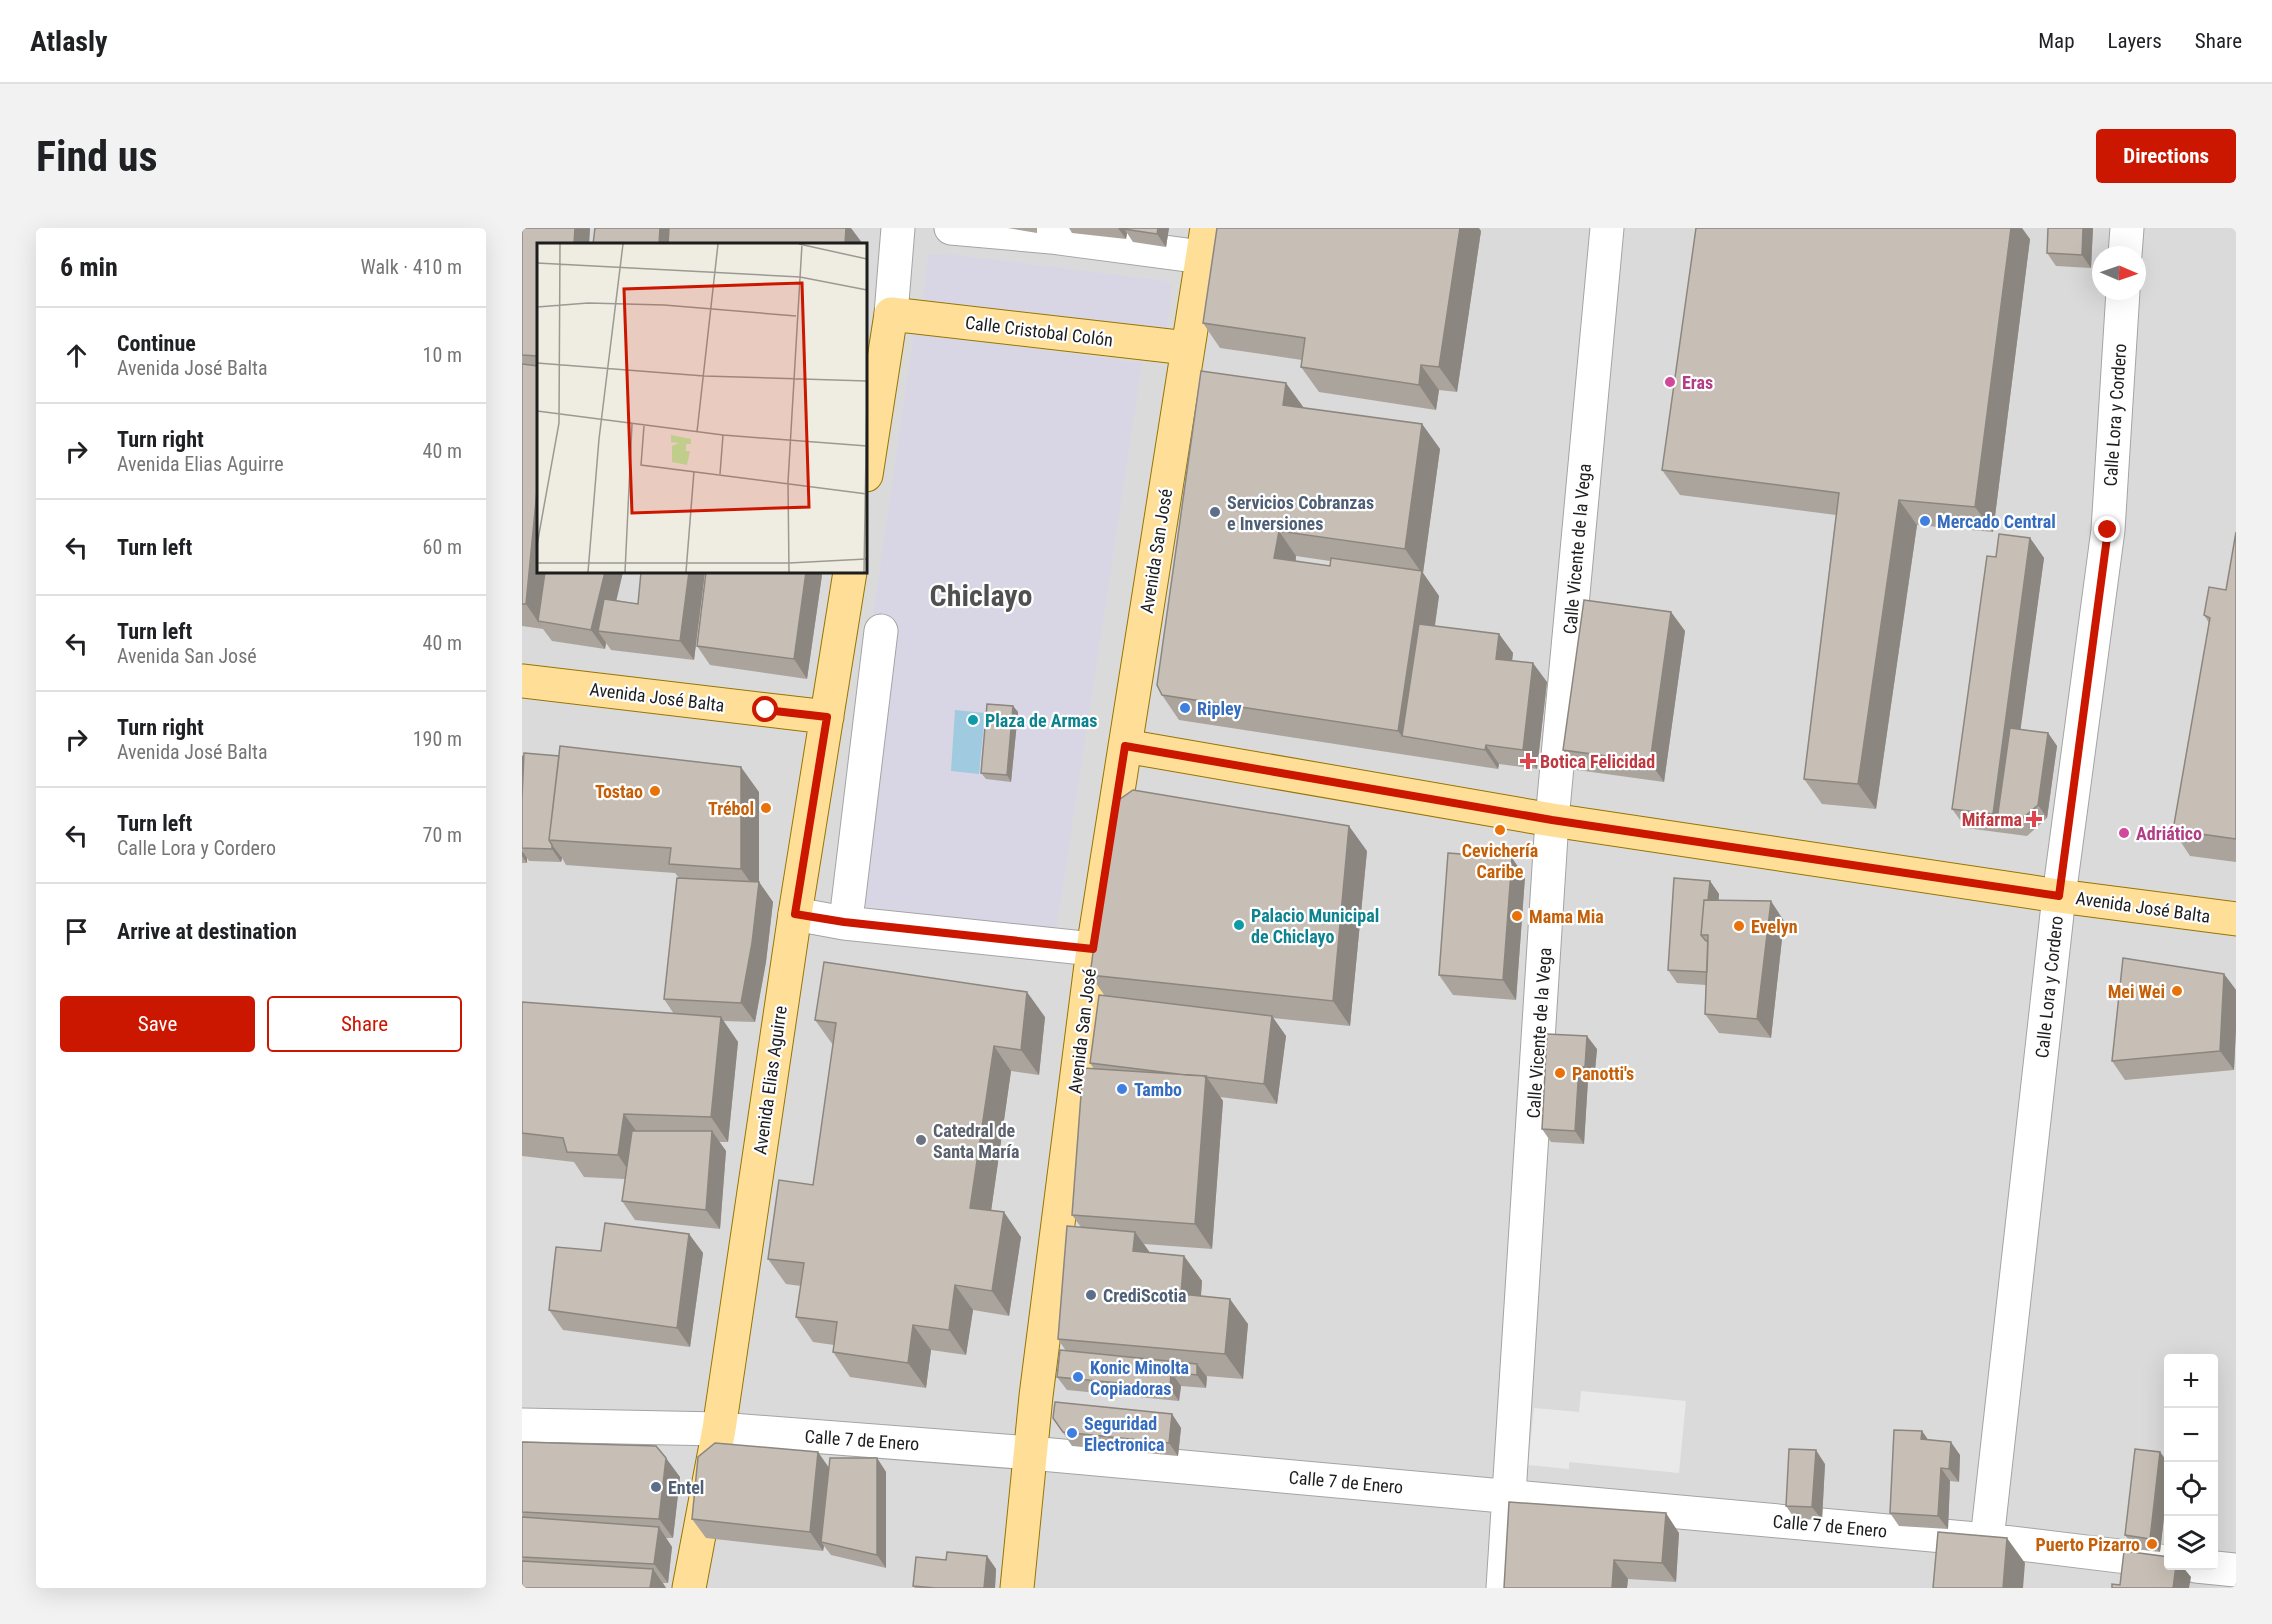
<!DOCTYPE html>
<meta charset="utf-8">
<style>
:root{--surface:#fff;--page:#f2f2f2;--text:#202124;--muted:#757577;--line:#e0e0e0;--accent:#cb1700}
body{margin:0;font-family:"Roboto Condensed",sans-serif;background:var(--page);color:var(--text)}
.controls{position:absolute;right:18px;bottom:18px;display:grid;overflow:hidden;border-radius:6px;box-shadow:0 6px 24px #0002}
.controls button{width:54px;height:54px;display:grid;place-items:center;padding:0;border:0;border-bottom:2px solid var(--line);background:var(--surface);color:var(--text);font:30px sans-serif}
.compass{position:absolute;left:1570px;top:18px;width:54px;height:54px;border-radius:50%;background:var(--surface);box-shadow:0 6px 24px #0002;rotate:92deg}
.stop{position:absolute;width:18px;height:18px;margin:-14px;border:4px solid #cb1700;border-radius:50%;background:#fff}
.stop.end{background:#cb1700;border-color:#fff;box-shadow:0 2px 6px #0008}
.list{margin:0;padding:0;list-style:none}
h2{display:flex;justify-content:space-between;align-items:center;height:78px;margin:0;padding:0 24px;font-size:26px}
h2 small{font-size:20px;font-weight:400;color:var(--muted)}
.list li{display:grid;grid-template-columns:39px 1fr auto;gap:18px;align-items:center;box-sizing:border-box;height:96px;padding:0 24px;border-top:2px solid var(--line)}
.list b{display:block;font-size:22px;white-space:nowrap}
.list p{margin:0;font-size:20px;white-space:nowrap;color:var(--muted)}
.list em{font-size:20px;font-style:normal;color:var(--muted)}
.actions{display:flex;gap:12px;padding:18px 24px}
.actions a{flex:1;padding:14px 0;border:2px solid var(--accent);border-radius:6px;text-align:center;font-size:21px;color:var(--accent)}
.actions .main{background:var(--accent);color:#fff}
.icon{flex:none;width:33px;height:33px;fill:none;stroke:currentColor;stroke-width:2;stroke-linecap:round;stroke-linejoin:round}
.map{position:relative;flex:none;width:1714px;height:1360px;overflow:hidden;border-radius:6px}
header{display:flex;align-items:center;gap:36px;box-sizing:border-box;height:84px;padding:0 30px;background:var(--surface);border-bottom:2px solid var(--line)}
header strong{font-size:28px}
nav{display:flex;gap:33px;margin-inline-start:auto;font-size:21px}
.intro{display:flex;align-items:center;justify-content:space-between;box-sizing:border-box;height:144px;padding:0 36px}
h1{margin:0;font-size:42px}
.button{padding:15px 27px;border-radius:6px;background:var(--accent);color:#fff;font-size:21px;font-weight:700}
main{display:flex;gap:36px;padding:0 36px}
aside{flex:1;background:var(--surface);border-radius:6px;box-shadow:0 6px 24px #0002}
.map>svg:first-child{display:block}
</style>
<header>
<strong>Atlasly</strong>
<nav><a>Map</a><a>Layers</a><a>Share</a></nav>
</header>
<div class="intro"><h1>Find us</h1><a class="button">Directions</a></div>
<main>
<aside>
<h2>6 min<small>Walk · 410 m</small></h2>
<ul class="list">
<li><svg class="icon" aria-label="ahead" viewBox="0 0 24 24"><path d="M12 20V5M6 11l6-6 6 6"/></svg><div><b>Continue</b><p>Avenida José Balta</p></div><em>10 m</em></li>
<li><svg class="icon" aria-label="right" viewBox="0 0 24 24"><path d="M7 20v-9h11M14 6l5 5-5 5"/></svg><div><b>Turn right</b><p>Avenida Elias Aguirre</p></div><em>40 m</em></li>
<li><svg class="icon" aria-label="left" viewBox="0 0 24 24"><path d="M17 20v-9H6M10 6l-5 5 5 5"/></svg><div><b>Turn left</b></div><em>60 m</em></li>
<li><svg class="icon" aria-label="left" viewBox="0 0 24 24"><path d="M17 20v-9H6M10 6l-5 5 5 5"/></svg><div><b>Turn left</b><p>Avenida San José</p></div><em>40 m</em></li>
<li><svg class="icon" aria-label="right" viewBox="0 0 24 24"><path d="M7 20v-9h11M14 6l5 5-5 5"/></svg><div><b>Turn right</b><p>Avenida José Balta</p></div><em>190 m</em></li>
<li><svg class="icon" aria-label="left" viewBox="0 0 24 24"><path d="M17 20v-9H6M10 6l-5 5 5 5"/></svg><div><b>Turn left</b><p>Calle Lora y Cordero</p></div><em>70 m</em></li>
<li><svg class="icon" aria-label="arrive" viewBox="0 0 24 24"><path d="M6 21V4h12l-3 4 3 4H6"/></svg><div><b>Arrive at destination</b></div></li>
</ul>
<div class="actions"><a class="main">Save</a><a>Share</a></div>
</aside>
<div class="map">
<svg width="1714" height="1360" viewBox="0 0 1714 1360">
<rect width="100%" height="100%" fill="#efece2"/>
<path fill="#dbdada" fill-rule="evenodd" d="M0 0H1714V1360H0ZM16 16H344V344H16ZM1579 27H1615V63H1579ZM1646 1130H1692V1338H1646Z"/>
<path fill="#e9e9e9" d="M1059 1163 1164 1173 1157 1245 1047 1234V1241L1006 1237 1012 1180 1057 1184Z"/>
<path fill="#d8d6e5" d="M425 26 645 53 650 57 645 104 408 76 401 70 406 27Z
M392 105 620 135 534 703 326 676 349 402Z"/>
<path fill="#9fcae0" d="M433 482 463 485 457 546 429 543Z"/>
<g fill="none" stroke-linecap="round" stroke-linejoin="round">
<defs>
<path id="minor" d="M429 0 529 9 680 29
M1603 27 1605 0
M369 86 376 0
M326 676 359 403
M273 686 322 695 571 721
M0 1197 197 1201 508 1225 1465 1312 1646 1334
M1465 1312 1537 668 1586 302 1601 63
M1674 1338 1714 1342
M981 1360 1030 592 1085 0"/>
<path id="major" d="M344 247 369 86 665 120
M0 453 305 489
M603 518 1030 592 1537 668 1714 691
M167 1360 197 1201 273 686 328 344
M495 1360 514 1168 571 721 685 0"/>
</defs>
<use href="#minor" stroke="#a4a4a4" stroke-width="35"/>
<use href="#major" stroke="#977500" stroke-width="35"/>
<use href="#minor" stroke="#fff" stroke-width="33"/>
<use href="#major" stroke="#ffde98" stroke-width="33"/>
</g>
<path fill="#aba49c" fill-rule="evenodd" d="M0 0H68L67 16H16V344H101L94 372 116 376 119 344H183L172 432 89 422 84 415 83 421 30 413 21 401 0 398Z
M486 0H515V5Z
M547 0H647L644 19 611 14 605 5 604 11 550 5Z
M1571 0 1569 40 1534 38 1525 25Z
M959 3 935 164 917 162 914 182 797 164 779 139 780 132 698 120 681 95Z
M1508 11 1471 304 1395 297 1354 581 1300 576 1282 551 1314 287 1158 267 1140 242Z
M781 180 900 196 918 221 901 345 917 368 913 398 977 406 991 425 990 432 1025 454 1015 541 977 536 976 541 657 492 640 467ZM774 328 808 333V338L774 333Z
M1714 304V634L1668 628 1651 602 1687 395 1682 387 1704 362Z
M1508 310 1522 330 1498 501 1526 505 1535 518 1525 590 1505 608 1444 600 1430 581 1474 329Z
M284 344H297L300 347 285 451 188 437 175 418Z
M1149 384 1163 403 1142 554 1055 542 1041 522Z
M491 478 496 484 489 554 464 551 459 545Z
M0 527 2 530 237 564V654L251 674 244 734 233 794 201 793 216 814 206 914H197L204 923 198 1001 113 992 100 973 103 951 62 949 52 934 0 928V774L152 786 142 771 157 650 153 645 44 637 40 630 39 634 7 633 5 630V635H0Z
M845 623 828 798 751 790 764 808 755 876 698 869 701 873 690 1021 622 1016 628 1025 662 1028 680 1053 679 1068 726 1096 721 1151 684 1148 685 1149 684 1160 659 1158 657 1173 545 1162 535 1149 544 1123 536 1111 559 999 550 987 572 841 568 835 583 768 568 747Z
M990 630 1003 649 994 772 931 767 917 747Z
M1188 653 1197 666 1196 672 1262 693 1249 810 1197 805 1183 786 1184 757 1155 755 1146 742Z
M1702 746 1714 762V800L1712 842 1603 852 1590 833Z
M523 789 517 847 489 843 469 982 499 1009 487 1088 451 1082 444 1127 409 1122 404 1160 328 1149 311 1124 312 1117 291 1114 274 1089 279 1058 264 1056 246 1031 291 957 311 817 293 792Z
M1025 806 1075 821 1072 853 1066 852 1062 916 1029 914 1020 901Z
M167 1006 181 1025 168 1119 41 1102 27 1082Z
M650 1186 659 1200 656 1228 550 1218 531 1190Z
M1400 1203 1406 1212 1438 1227 1437 1254 1428 1253 1426 1301 1377 1298 1368 1285Z
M0 1214 158 1249 151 1310H144L150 1319 146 1355H141L144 1360H0Z
M1638 1224 1647 1236V1246L1638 1324 1613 1321 1603 1307Z
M355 1230 364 1244V1340L309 1327 302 1318 301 1323 184 1310 170 1291 307 1240Z
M1303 1236 1300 1292 1273 1291 1264 1278Z
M1157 1305 1154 1354 1106 1351 1105 1360H982Z
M465 1328 474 1341 473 1360H393L391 1358 424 1332Z"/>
<path fill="#8b867f" d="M53 0H68L67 16H52Z
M138 0H153L152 16H137Z
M324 0H329L341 16H323Z
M596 0H605L602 1 605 5 604 11Z
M636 0H647L644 19 635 6Z
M938 0H957L959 3 935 164 917 139Z
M1489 0H1500L1508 11 1471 304 1453 279Z
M1561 0H1571L1569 40 1560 27Z
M899 137 917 162 914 182 897 157Z
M764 155 782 180 761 177Z
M900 196 918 221 901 345 917 368 896 511 880 508 876 503 899 344 883 321Z
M16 252V344H27L16 393 21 401 4 376Z
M1377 272 1395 297 1354 581 1336 556Z
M757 303 774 328 770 355 752 330Z
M1508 310 1522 330 1486 593 1475 592 1471 586Z
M83 344H101L87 404 76 403 84 415 83 421 69 402Z
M167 344H183L172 432 158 413Z
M284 344H297L300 347 285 451 272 431Z
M1149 384 1163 403 1142 554 1128 534Z
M977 406 991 425 988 450 974 431Z
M1011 435 1025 454 1015 541 1001 522Z
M491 478 496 484 489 554 485 547Z
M1526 505 1535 518 1525 590 1516 577Z
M964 517 977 536 976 541 963 522Z
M0 527 8 539 0 620Z
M219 539 237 564V660V654L251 674 244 734 233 794 219 775 236 665 219 641Z
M827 598 845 623 828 798 811 773Z
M30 617 40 630 39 634 30 621Z
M0 623 5 630V635L0 628Z
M990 630 1003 649 994 772 981 752Z
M1188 653 1197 666 1194 718 1186 707H1184Z
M1249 673 1262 693 1249 810 1235 791Z
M1702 746 1714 762V800L1712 842 1698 823Z
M505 764 523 789 517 847 499 822Z
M750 788 764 808 755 876 742 856Z
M199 789 216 814 206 914 189 889Z
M1065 808 1075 821 1072 853 1063 839Z
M472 818 489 843 466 1005 448 980Z
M1057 839 1066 852 1062 916 1053 903Z
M684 848 701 873 690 1021 673 996Z
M102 886 120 911 113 952 96 927Z
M190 903 204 923 198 1001 184 982Z
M482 984 499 1009 487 1088 470 1063Z
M613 1004 631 1029 611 1023Z
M167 1006 181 1025 168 1119 155 1100Z
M662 1028 680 1053 677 1091 659 1066Z
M433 1057 451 1082 444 1127 427 1102Z
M708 1071 726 1096 721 1151 703 1126Z
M391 1097 409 1122 404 1160 386 1135Z
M675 1136 685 1149 684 1160 675 1147Z
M649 1144 659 1158 657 1173 648 1160Z
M650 1186 659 1200 656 1228 647 1215Z
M1400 1203 1409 1216 1399 1211Z
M1429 1214 1438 1227 1437 1254 1427 1241Z
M1294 1222 1303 1236 1300 1292 1290 1279Z
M296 1224 310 1244 299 1314 302 1318 301 1323 288 1304Z
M1638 1224 1647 1236V1246L1638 1324 1628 1311Z
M144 1230 158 1249 151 1310 137 1291Z
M355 1230 364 1244V1340L355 1327Z
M1419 1240 1428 1253 1426 1301 1416 1288Z
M1144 1285 1157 1305 1154 1354 1140 1335Z
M137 1299 150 1319 146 1355 132 1336Z
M1485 1310 1503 1335 1501 1360H1481Z
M465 1328 474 1341 473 1360H462Z
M1092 1332 1106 1351 1105 1360H1090Z
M1654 1338H1660L1669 1349 1667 1360H1651Z
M131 1341 144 1360H128Z"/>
<path fill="#c7bfb5" stroke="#8b867f" stroke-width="1.5" d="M0 0H53L52 16H16V128L0 127Z
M73 0H138L137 16H71Z
M147 0H324L323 16H146Z
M602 0H636L635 6 602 1Z
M695 0H938L917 139 899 137 897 157 779 139 783 110 681 95Z
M1174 0H1489L1453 279 1377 272 1336 556 1282 551 1317 265 1140 242Z
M1526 0H1561L1560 27 1525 25Z
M0 136 16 138V252L4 376H0Z
M679 143 764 155 761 177 900 196 883 321 757 303 752 330 808 338 809 330 900 343 876 503 640 467 635 457Z
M1714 304V611L1651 602 1688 390 1682 387 1687 359 1704 362Z
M1477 306 1508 310 1471 586 1430 581 1465 328 1474 329Z
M23 344H83L69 402 16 393Z
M119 344H167L158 413 76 403 82 371 116 376Z
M184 344H284L272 431 175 418Z
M1062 372 1149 384 1128 534 1041 522Z
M897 396 977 406 974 431 1011 435 1001 522 964 517 963 522 880 508Z
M465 476 491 478 485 547 459 545Z
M1488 500 1526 505 1516 577 1495 595 1475 592Z
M38 518 219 539V641L147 636 149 620 27 612Z
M2 525 37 528 27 612 30 617V621L0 620V570Z
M611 562 827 598 811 773 568 747 591 576Z
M926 625 990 630 981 752 917 747Z
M155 650 237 654 230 715 219 775 142 771Z
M1152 650 1188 653 1186 672H1182L1179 707 1184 713H1186L1185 744 1146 742Z
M1182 672 1249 673 1235 791 1183 786 1186 707H1179Z
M1601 730 1702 746 1698 823 1590 833Z
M302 734 505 764 499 822 472 818 448 980 482 984 470 1063 433 1057 427 1102 391 1097 386 1135 311 1124 315 1094 274 1089 282 1035 246 1031 257 952 291 957 314 795 293 792Z
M577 767 750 788 742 856 683 849 684 848 664 847 568 835Z
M0 774 199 789 189 889 102 886 96 927 45 924 41 910 0 905Z
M1025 806 1065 808 1063 839H1057L1053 903 1020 901Z
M561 840 684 848 673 996 550 987Z
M110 903H190L184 982 100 973Z
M83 995 167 1006 155 1100 27 1082 34 1019 79 1023Z
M545 998 613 1004 611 1023 662 1028 659 1066 708 1071 703 1126 536 1111Z
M538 1122 675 1136V1147L649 1144 648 1160 535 1149Z
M533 1174 650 1186 647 1215 541 1204 531 1190Z
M1372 1202 1400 1203 1399 1211 1429 1214 1427 1241 1419 1240 1416 1288 1368 1285Z
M0 1214 134 1218 144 1230 137 1291 0 1284Z
M193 1215 296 1224 288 1304 170 1291 176 1229Z
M1267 1221 1294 1222 1290 1279 1264 1278Z
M1613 1221 1638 1224 1628 1311 1603 1307Z
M308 1230H355V1327L299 1314Z
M987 1274 1144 1285 1140 1335 1092 1332 1090 1360H982Z
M0 1289 137 1299 132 1336 0 1329Z
M1416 1304 1485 1310 1481 1360H1411Z
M1602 1323 1647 1329V1338H1654L1651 1360H1590V1356L1598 1357Z
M425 1324 465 1328 462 1360H413L391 1358 394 1329 424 1332Z
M0 1333 131 1341 128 1360H0Z"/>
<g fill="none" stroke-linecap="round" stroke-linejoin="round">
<path stroke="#cb1700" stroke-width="8" d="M244 482 305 489 273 686 322 694 571 721 603 518 1030 592 1537 668 1586 302"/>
</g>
<g fill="#d1479c" stroke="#fff" stroke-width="2">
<circle cx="1148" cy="154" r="6"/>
<circle cx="1602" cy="605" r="6"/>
</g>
<g fill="#5c6f8a" stroke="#fff" stroke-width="2">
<circle cx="693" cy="284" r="6"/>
<circle cx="569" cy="1067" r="6"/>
<circle cx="134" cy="1259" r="6"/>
</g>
<g fill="#3f7fe0" stroke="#fff" stroke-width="2">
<circle cx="1403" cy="293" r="6"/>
<circle cx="663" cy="480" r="6"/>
<circle cx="600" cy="861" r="6"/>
<circle cx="556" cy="1149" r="6"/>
<circle cx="550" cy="1205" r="6"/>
</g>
<g fill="#0f9aa8" stroke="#fff" stroke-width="2">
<circle cx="451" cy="492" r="6"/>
<circle cx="717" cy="697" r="6"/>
</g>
<g fill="#e0444e" stroke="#fff" stroke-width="2">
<path d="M1003 524h6v6h6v6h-6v6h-6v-6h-6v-6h6z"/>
<path d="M1509 582h6v6h6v6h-6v6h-6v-6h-6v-6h6z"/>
</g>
<g fill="#e8710a" stroke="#fff" stroke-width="2">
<circle cx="133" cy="563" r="6"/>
<circle cx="244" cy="580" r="6"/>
<circle cx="978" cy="602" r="6"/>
<circle cx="995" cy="688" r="6"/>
<circle cx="1217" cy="698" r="6"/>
<circle cx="1655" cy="763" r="6"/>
<circle cx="1038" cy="845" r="6"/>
<circle cx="1630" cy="1316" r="6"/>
</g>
<circle fill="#6b7280" stroke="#fff" stroke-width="2" cx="399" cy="912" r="6"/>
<g text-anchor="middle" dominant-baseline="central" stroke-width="4.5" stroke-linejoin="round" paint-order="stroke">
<g font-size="18" fill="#1d1d1d" stroke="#fff">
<text transform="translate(517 103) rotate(7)">Calle Cristobal Colón</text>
<text transform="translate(1593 187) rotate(-86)">Calle Lora y Cordero</text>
<text transform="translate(1055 321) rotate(-85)">Calle Vicente de la Vega</text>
<text transform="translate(634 323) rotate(-81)">Avenida San José</text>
<text transform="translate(135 469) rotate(7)">Avenida José Balta</text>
<text transform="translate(1621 679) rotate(8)">Avenida José Balta</text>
<text transform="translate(1527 759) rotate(-84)">Calle Lora y Cordero</text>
<text transform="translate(560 803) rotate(-83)">Avenida San José</text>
<text transform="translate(1017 805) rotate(-86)">Calle Vicente de la Vega</text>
<text transform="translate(248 852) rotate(-82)">Avenida Elias Aguirre</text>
<text transform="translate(340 1212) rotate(4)">Calle 7 de Enero</text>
<text transform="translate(824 1254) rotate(5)">Calle 7 de Enero</text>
<text transform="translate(1308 1298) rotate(5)">Calle 7 de Enero</text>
</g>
<g font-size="18" font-weight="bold" fill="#b23c85" stroke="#fff" text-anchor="start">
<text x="1160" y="154">Eras</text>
<text x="1614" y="605">Adriático</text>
</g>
<g font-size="18" font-weight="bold" fill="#4e5e75" stroke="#fff" text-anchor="start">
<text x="705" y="274">Servicios Cobranzas<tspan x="705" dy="21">e Inversiones</tspan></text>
<text x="581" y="1067">CrediScotia</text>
<text x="146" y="1259">Entel</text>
</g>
<g font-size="18" font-weight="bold" fill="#366cbe" stroke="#fff" text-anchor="start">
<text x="1415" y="293">Mercado Central</text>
<text x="675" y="480">Ripley</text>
<text x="612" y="861">Tambo</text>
<text x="568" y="1139">Konic Minolta<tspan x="568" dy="21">Copiadoras</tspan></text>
<text x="562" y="1195">Seguridad<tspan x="562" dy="21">Electronica</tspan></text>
</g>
<g font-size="18" font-weight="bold" fill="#0d838f" stroke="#fff" text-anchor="start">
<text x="463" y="492">Plaza de Armas</text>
<text x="729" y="687">Palacio Municipal<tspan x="729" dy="21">de Chiclayo</tspan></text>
</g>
<g font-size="18" font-weight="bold" fill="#be3a42" stroke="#fff" text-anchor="start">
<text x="1018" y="533">Botica Felicidad</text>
<text x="1500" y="591" text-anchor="end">Mifarma</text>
</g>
<g font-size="18" font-weight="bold" fill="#c56008" stroke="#fff" text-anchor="end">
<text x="121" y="563">Tostao</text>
<text x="232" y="580">Trébol</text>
<text x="978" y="622" text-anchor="middle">Cevichería<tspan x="978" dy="21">Caribe</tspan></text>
<text x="1007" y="688" text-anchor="start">Mama Mia</text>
<text x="1229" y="698" text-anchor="start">Evelyn</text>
<text x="1643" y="763">Mei Wei</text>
<text x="1050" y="845" text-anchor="start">Panotti's</text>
<text x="1618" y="1316">Puerto Pizarro</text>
</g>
<g font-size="18" font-weight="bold" fill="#5b616d" stroke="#fff" text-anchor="start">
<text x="411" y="902">Catedral de<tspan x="411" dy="21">Santa María</tspan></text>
</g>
<g font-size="30" font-weight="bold" fill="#505050" stroke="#fff">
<text x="459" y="367">Chiclayo</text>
</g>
</g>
<g transform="translate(15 15)">
<rect width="330" height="330" fill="#efece2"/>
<path d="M134 192 154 196V201H149V208H153L150 222 135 219V203L142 200 134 199Z" fill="#c0eea4"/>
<path fill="none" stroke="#9b9993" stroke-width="1.5" d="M262 1 330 16M0 20 263 34 330 47M0 64 51 60 127 62 259 73M0 120 167 133 330 138M0 168 186 192 330 203M107 183 104 222 330 251M160 189 181 1M183 231 186 192M0 302 22 180 23 1M0 320H252L329 316M51 329 62 196 86 1M88 329 95 181M149 329 157 228M252 329 251 239 265 1M327 329 330 151"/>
<path fill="#cb1700" fill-opacity="0.15" stroke="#cb1700" stroke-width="3" d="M265 40 272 264 95 270 87 46Z"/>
<rect width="330" height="330" fill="none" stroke="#1d1d1d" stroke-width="3"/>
</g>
</svg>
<div class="controls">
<button>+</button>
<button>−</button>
<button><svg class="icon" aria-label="locate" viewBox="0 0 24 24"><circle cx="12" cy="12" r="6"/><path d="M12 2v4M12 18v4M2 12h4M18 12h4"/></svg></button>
<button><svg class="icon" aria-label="layers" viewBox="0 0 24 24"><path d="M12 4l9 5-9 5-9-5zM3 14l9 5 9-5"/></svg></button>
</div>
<svg class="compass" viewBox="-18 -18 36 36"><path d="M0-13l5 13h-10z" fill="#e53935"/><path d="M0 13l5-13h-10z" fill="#757577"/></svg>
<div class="stop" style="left:244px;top:482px"></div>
<div class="stop end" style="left:1586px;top:302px"></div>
</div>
</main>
